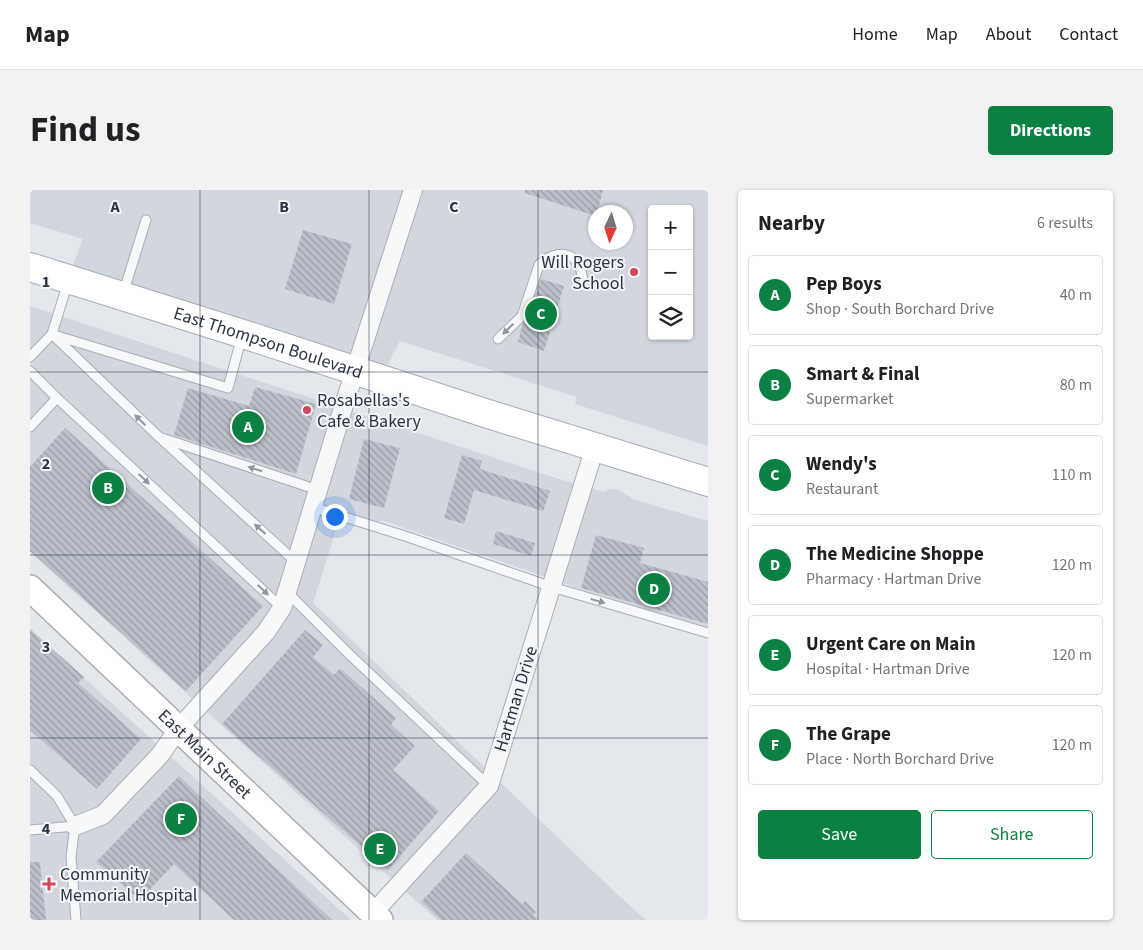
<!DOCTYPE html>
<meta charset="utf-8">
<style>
:root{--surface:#fff;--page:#f2f2f2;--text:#202124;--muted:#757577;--line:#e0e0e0;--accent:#0b8043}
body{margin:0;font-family:"Source Sans 3",sans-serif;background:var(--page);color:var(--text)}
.controls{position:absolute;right:15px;top:15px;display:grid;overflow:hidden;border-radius:5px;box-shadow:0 1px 4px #0004}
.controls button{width:45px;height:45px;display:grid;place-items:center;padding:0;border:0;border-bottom:1px solid var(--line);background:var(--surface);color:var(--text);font:25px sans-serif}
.compass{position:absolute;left:558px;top:15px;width:45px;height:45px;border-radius:50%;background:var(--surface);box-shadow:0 1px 4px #0004;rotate:184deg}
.you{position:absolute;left:304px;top:326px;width:18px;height:18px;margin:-12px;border:4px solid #fff;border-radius:50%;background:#1a73e8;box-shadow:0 0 0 8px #1a73e833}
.badge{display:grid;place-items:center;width:32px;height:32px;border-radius:50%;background:var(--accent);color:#fff;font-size:16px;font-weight:700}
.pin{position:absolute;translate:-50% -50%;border:2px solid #fff;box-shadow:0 1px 5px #0006}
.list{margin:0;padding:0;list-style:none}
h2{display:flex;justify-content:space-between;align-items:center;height:65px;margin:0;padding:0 20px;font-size:21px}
h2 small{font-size:16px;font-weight:400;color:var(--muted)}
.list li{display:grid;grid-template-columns:32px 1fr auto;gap:15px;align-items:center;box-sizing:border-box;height:80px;margin:0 10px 10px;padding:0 10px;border:1px solid var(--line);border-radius:5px}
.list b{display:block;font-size:19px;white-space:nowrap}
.list p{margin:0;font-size:16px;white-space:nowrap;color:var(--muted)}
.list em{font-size:16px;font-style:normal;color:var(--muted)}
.actions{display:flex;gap:10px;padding:15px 20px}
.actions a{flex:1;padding:11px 0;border:1px solid var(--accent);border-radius:5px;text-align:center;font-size:18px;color:var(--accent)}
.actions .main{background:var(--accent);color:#fff}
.icon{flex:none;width:28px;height:28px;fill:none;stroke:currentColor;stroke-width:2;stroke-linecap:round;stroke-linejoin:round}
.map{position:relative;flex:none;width:678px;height:730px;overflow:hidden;border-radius:5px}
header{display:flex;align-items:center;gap:30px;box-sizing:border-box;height:70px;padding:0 25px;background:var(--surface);border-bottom:1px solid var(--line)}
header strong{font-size:24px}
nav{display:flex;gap:28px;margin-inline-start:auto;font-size:18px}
.intro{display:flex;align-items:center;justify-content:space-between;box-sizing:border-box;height:120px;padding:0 30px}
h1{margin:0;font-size:35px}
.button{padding:12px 22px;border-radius:5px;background:var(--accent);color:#fff;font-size:18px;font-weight:700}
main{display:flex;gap:30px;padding:0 30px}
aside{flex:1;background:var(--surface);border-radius:5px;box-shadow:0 1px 4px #0004}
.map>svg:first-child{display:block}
</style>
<header>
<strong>Map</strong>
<nav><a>Home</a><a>Map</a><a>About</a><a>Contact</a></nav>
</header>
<div class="intro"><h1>Find us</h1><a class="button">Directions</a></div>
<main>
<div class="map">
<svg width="678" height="730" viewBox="0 0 678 730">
<defs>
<pattern id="building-back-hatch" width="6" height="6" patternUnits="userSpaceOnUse" patternTransform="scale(1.25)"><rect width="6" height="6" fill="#bbc0ca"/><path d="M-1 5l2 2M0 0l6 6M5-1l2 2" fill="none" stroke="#989da6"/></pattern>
</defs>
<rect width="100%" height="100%" fill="#e4e7ec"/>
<path fill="#d2d6de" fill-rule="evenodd" d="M0 0H678V256L545 214 547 207 370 151 350 190 38 89 53 49 0 33ZM622 19H659V146H622ZM566 22H596V52H566Z
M0 116 529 289 574 302 579 299 589 300 605 310 678 331V438L550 399 354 331 308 334 283 413 588 705 616 730H407L0 362Z
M0 439 321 730H0Z"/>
<path fill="url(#building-back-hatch)" d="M495 0H573L566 26 495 3Z
M273 40 322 54 304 114 255 99Z
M511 89 534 96 514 161 488 152 493 133 498 128Z
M225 197 286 214 266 284 144 245 158 198 219 216Z
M35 238 233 416 156 501 0 361V277Z
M334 249 370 258 354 318 319 309Z
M432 265 452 271 450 279 520 301 513 321 444 300 434 334 414 328Z
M466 341 505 353 501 366 463 354Z
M566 345 614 358 610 373 678 392V434L551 398Z
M0 439 54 487 48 493 111 549 67 599 0 540Z
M275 440 293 455 283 467 304 485 310 478 366 528 361 535 385 556 363 580 409 621 358 680 192 534Z
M149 586 246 678 302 730H204L144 674 110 710 66 672Z
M436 663 492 714 495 711 506 722 503 725 508 730H411L391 712Z
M0 672H10L16 730H0Z"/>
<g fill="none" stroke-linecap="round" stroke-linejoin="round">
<defs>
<path id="service" d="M93 104 116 30
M22 144 129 247 266 372
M24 145 198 198 212 146
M468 149 492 126 509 75C518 65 536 59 546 71 551 76 552 84 553 90
M0 167 22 144 38 92
M0 181 27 208 0 237
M27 208 252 418
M132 248 288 300
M283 317 378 347 522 397 678 443
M258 403 319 464 459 596
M0 580 27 606 45 636 41 667 46 730
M0 640 45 636"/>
<path id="minor" d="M45 636 73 625 130 565 149 538 236 442 252 418 314 215 383 0
M343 723 459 596 565 257"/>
<g id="secondary">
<path id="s1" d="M0 398 350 730"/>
</g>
<g id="primary">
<path id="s2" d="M0 77 213 144 455 223 678 292"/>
</g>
</defs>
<use href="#service" stroke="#a9aeb7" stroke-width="11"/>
<use href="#minor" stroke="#a9aeb7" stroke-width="20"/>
<use href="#secondary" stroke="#a9aeb7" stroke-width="28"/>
<use href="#primary" stroke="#a3abb8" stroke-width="30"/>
<use href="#service" stroke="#f7f8fa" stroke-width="9"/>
<use href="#minor" stroke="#f7f8fa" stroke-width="18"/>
<use href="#secondary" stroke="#fff" stroke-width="25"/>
<use href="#primary" stroke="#fff" stroke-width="28"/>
</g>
<defs><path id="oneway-solid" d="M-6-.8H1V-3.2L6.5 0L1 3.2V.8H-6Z" transform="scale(1.25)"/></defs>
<g fill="#9196a0">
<use href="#oneway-solid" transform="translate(478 139) rotate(136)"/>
<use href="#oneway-solid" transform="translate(110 230) rotate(-136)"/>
<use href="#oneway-solid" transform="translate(225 279) rotate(-162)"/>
<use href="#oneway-solid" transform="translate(114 289) rotate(43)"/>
<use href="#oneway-solid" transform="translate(230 339) rotate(-138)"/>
<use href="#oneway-solid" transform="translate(233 400) rotate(43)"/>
<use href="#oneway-solid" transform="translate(568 411) rotate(16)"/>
</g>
<path fill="none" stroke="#2b3445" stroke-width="1" stroke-opacity="0.55" d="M170 0V730M339 0V730M508 0V730M0 182H678M0 365H678M0 548H678"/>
<g fill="#d1495b" stroke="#f4f6f9" stroke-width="2">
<circle cx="604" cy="82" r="5"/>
<circle cx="277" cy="220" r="5"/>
<path d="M16.5 686.5h5v5h5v5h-5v5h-5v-5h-5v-5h5z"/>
</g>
<g text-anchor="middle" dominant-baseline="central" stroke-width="4" stroke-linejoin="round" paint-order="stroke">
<g font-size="18" fill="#2b3445" stroke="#f4f6f9" text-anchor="start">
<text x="594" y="72" text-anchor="end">Will Rogers<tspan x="594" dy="21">School</tspan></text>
<text x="287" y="210">Rosabellas's<tspan x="287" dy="21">Cafe &amp; Bakery</tspan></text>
<text x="30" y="684">Community<tspan x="30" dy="21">Memorial Hospital</tspan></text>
</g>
<g font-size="18" fill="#2b3445" stroke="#f4f6f9">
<text stroke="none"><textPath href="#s2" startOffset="250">East Thompson Boulevard</textPath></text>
<text transform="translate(486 509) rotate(-73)">Hartman Drive</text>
<text stroke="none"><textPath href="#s1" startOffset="241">East Main Street</textPath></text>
</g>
</g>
<g font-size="16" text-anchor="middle" font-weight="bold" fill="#2b3445" stroke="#f4f6f9" stroke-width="4" stroke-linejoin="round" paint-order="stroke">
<text x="85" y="22">A</text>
<text x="254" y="22">B</text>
<text x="424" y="22">C</text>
<text x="16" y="97">1</text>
<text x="16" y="279">2</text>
<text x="16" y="462">3</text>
<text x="16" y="644">4</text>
</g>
</svg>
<div class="controls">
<button>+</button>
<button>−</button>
<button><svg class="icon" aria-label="layers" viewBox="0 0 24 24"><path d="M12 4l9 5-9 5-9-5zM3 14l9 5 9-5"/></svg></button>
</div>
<svg class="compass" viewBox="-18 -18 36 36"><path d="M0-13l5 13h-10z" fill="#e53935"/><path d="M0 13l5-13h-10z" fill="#757577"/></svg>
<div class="you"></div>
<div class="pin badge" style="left:218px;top:237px">A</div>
<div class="pin badge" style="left:78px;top:298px">B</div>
<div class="pin badge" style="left:511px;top:124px">C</div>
<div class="pin badge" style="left:624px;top:399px">D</div>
<div class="pin badge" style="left:350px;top:659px">E</div>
<div class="pin badge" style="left:151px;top:629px">F</div>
</div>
<aside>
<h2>Nearby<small>6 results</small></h2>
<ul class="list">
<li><span class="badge">A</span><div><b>Pep Boys</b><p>Shop · South Borchard Drive</p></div><em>40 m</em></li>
<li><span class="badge">B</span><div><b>Smart &amp; Final</b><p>Supermarket</p></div><em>80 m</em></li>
<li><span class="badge">C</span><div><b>Wendy's</b><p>Restaurant</p></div><em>110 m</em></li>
<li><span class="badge">D</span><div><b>The Medicine Shoppe</b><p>Pharmacy · Hartman Drive</p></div><em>120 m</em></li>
<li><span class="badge">E</span><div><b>Urgent Care on Main</b><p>Hospital · Hartman Drive</p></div><em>120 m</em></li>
<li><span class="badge">F</span><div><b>The Grape</b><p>Place · North Borchard Drive</p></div><em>120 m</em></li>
</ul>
<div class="actions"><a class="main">Save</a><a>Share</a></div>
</aside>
</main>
